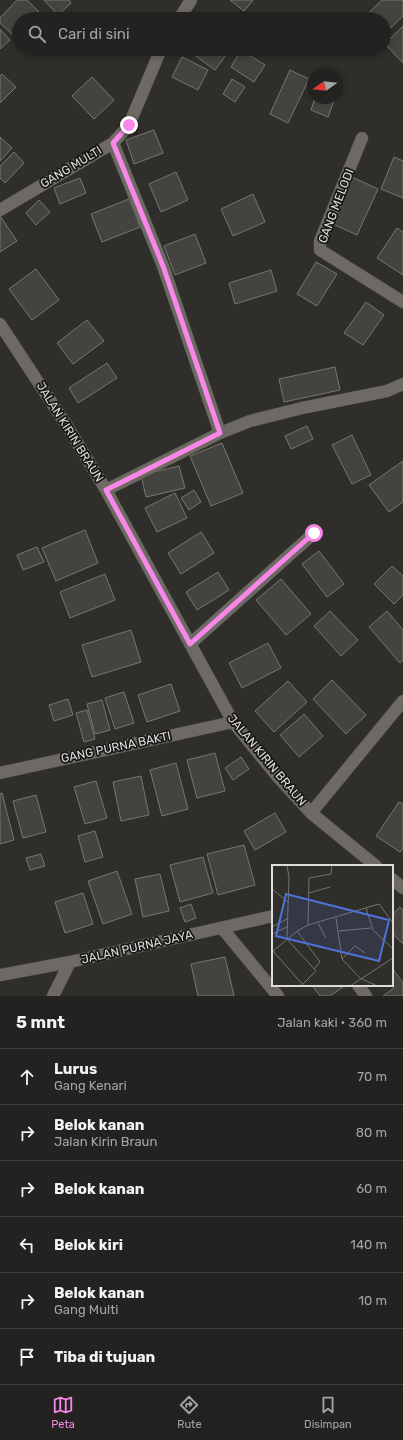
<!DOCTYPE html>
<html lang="id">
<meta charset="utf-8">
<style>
:root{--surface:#242220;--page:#302f2d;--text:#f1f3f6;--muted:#a3a4a5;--line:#413f3e;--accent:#f987e8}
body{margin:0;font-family:Rubik,sans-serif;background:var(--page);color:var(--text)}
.compass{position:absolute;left:307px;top:68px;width:36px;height:36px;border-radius:50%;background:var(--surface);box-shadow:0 2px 6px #0003;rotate:256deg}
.stop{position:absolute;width:12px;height:12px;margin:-9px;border:3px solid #f987e8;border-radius:50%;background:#fff}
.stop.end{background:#f987e8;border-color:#fff;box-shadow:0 1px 4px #0008}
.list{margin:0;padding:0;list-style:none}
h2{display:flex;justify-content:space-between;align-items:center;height:52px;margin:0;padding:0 16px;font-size:17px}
h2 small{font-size:13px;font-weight:400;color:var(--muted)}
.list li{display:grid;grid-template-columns:26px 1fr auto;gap:12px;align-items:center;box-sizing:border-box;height:56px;padding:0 16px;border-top:1px solid var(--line)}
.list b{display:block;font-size:15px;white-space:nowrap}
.list p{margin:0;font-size:13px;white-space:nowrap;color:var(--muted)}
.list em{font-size:13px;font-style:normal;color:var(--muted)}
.icon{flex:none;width:22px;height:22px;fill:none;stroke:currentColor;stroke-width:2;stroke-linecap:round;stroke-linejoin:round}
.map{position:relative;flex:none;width:403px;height:996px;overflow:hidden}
.search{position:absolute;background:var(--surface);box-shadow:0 2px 6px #0003;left:12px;right:12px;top:12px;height:44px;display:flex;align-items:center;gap:10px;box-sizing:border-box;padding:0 14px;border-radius:22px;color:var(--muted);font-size:15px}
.sheet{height:388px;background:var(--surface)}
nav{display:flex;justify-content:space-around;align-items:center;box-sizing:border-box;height:56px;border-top:1px solid var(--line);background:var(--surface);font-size:11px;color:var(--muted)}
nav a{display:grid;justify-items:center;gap:2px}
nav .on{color:var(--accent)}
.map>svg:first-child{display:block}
</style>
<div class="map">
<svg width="403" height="996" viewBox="0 0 403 996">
<rect width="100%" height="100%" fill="#302e2b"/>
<path fill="#45433f" stroke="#787672" d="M17 0H27L44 17 42 19H19V41L0 23V18Z
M44 0H69L71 3 58 15Z
M230 0H253L244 11Z
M382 0H403V16L384 34V19L363 18Z
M403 26V63L385 44Z
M0 29 10 40 0 49Z
M186 49H218L226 55 215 70Z
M241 50 265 65 254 82 231 67Z
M182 57 208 70 198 90 172 77Z
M290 70 309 79 288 123 270 114Z
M2 74 16 87 0 103V76Z
M92 77 114 100 94 119 72 96Z
M232 79 245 87 235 102 223 94Z
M315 98H335L328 117 311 110Z
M154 130 163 153 134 164 126 140Z
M0 137 12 148 0 161Z
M14 152 24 163 5 183 0 178V166Z
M394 157 403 161V198L381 189Z
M176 172 188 200 161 212 149 184Z
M352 177 378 189 357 235 331 223Z
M80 178 86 193 60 204 54 188Z
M253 194 265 222 233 236 221 209Z
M129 199 140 227 102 242 91 214Z
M39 200 50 212 36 225 26 213Z
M0 216 17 241 0 252Z
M397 228 403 232V275L377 258Z
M195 234 206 263 175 275 164 246Z
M316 262 337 274 317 306 297 294Z
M36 269 59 300 32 320 9 289Z
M271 270 277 291 235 304 229 283Z
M366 302 384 315 363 345 344 333Z
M87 320 104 341 73 364 57 343Z
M107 363 117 378 78 403 69 388Z
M335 367 340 390 284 402 279 379Z
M307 426 313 439 291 449 285 436Z
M352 435 371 475 352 484 332 445Z
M222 443 243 493 211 506 190 456Z
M403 461V502L389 512 369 485Z
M179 466 185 488 146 497 141 475Z
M194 490 201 502 189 510 181 498Z
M175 493 187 518 157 532 145 508Z
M85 530 98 563 56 581 42 548Z
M201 532 214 553 181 574 168 553Z
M37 547 44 562 23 570 17 555Z
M319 551 344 584 327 597 302 564Z
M392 566 403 576V595L394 604 374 584Z
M218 572 229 590 197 610 186 592Z
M105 574 115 600 70 618 60 592Z
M281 579 311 614 286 635 256 600Z
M330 611 358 640 341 656 314 626Z
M387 611 403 630V660L400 663 369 627Z
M131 630 141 662 92 677 82 645Z
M268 643 281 668 242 688 229 663Z
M332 680 366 715 346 734 313 699Z
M288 681 307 702 274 732 255 711Z
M171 684 180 711 147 722 138 695Z
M124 692 134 723 115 729 105 698Z
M68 699 73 715 54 721 49 705Z
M102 700 110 730 95 734 87 704Z
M87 710 95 739 84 742 76 713Z
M304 714 323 736 299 757 280 735Z
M215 753 225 791 197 798 187 760Z
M241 757 249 769 233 780 225 768Z
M176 763 188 809 162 816 150 770Z
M141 776 149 815 121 821 113 782Z
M96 781 107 818 85 824 74 787Z
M2 793 14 840 0 844V794Z
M36 795 46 832 23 838 13 801Z
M399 802 403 804V848L400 852 376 836Z
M275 813 286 832 255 850 244 831Z
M95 831 103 857 85 862 78 836Z
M244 845 255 885 218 895 207 854Z
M41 854 45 866 30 870 26 858Z
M203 857 213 893 180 902 170 865Z
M117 871 132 914 103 924 88 881Z
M160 874 169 911 143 917 135 879Z
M83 893 93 924 65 933 55 902Z
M191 904 196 918 185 922 180 908Z
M400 907 403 910V944L392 933V915Z
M225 957 234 996H198L191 964Z
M392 968 403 983V996H383L394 988 392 984Z
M312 985H342L343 987 330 996H320Z"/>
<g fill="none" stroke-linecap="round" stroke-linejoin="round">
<defs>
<path id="minor" d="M179 19 191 0
M362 138 320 241V250L403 302
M113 143 163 266 220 433
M0 210 113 143 129 125 161 49
M0 324 67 426 106 490 233 722 277 776 311 813 376 866
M106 490 220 433 250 421 302 408 387 391 403 384
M190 644 314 533
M0 773 233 722
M311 813 403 701
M392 879 403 888
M222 928 278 996
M0 975 70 962 273 916
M358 985 366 996
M53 996 70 962"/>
</defs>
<use href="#minor" stroke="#4b4a47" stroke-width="13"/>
<use href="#minor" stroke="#6d6a66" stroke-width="12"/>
</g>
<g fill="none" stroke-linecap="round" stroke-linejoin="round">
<path stroke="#f987e8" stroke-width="5" d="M129 125 113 143 163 266 220 433 106 490 190 644 314 533"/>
</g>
<g text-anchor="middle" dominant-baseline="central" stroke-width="3.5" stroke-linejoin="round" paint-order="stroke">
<g font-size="12" fill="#dedcda" stroke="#181715">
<text transform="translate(71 167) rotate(-31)">GANG MULTI</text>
<text transform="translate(336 206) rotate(-69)">GANG MELODI</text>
<text transform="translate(70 432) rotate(58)">JALAN KIRIN BRAUN</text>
<text transform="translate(116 747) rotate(-12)">GANG PURNA BAKTI</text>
<text transform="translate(267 760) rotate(50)">JALAN KIRIN BRAUN</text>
<text transform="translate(137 947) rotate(-13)">JALAN PURNA JAYA</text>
</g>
</g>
<g transform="translate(272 865)">
<rect width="121" height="121" fill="#302e2b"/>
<path fill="none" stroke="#767471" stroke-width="1" d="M15 0 17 13 15 73M0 24 16 37M37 28 58 22M94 43 101 65 121 84M64 53 70 94 88 113 105 121M46 58 54 73M36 60 37 13 59 9 60 0M0 62 15 54M25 66 48 97 42 104M67 66 99 63M0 69 15 62M15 74 44 106 31 119M1 86 32 121M0 87 25 66 36 60 107 39 121 58M70 94 83 81 93 88M78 121 121 93"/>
<path fill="#4d72d8" fill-opacity="0.15" stroke="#4d72d8" stroke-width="2" d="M14 29 117 55 107 96 4 71Z"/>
<rect width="121" height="121" fill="none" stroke="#dedcda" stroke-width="2"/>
</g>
</svg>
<svg class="compass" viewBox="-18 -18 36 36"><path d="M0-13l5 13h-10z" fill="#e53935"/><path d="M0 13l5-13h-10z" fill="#a3a4a5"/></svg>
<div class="stop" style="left:314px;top:533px"></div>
<div class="stop end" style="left:129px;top:125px"></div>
<div class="search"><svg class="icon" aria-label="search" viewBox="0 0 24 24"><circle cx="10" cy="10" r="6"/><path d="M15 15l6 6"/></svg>Cari di sini</div>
</div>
<section class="sheet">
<h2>5 mnt<small>Jalan kaki · 360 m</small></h2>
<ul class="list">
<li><svg class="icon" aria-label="ahead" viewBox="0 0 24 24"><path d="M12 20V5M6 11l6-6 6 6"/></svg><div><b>Lurus</b><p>Gang Kenari</p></div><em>70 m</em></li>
<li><svg class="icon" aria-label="right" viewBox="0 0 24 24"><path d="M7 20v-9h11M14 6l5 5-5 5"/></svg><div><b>Belok kanan</b><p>Jalan Kirin Braun</p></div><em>80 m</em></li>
<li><svg class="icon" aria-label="right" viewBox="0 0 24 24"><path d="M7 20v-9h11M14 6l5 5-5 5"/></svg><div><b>Belok kanan</b></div><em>60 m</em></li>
<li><svg class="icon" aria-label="left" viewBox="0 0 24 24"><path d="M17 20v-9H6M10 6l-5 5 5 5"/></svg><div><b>Belok kiri</b></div><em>140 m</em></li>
<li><svg class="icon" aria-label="right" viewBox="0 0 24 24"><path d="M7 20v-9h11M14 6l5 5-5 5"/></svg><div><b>Belok kanan</b><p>Gang Multi</p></div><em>10 m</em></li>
<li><svg class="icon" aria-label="arrive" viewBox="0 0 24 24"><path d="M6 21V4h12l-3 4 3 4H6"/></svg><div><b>Tiba di tujuan</b></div></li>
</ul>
</section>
<nav>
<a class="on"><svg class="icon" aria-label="map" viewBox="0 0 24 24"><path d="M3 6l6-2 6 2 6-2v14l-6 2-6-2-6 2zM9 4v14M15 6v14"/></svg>Peta</a>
<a><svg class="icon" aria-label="directions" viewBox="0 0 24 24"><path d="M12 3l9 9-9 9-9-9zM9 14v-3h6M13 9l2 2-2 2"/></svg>Rute</a>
<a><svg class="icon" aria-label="saved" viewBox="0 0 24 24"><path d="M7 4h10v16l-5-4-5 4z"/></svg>Disimpan</a>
</nav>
